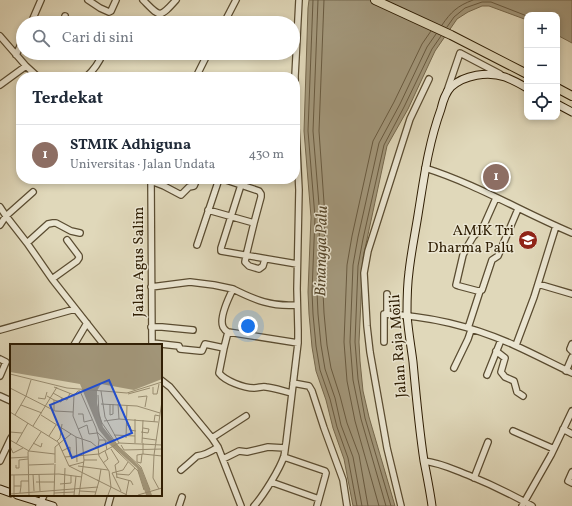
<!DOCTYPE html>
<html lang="id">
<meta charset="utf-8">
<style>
:root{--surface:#fff;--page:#f2f2f3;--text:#1f2937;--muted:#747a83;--line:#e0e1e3;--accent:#8f2418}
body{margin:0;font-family:Vollkorn,serif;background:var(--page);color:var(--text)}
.controls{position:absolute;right:12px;top:12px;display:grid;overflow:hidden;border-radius:8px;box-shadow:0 2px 6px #0003}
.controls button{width:36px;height:36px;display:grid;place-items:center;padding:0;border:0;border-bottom:1px solid var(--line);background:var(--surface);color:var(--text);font:20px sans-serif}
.you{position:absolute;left:248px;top:326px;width:14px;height:14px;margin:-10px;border:3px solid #fff;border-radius:50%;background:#1a73e8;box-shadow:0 0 0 6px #1a73e833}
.badge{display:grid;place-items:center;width:26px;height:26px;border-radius:50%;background:var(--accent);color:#fff;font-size:13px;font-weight:700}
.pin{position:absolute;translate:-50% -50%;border:2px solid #fff;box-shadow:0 1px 4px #0006}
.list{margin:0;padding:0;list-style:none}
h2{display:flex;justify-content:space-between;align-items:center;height:52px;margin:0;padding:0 16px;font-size:17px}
h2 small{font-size:13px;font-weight:400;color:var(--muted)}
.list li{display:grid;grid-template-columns:26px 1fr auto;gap:12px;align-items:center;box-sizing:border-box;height:60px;padding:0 16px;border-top:1px solid var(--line)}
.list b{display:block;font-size:15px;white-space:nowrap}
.list p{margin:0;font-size:13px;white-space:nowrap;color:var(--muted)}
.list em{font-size:13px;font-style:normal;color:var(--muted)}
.icon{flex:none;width:22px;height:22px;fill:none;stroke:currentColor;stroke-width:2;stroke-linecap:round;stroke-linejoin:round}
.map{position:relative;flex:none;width:572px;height:506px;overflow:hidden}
.search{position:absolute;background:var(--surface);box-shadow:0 2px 6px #0003;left:16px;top:16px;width:284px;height:44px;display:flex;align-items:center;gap:10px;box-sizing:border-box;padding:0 14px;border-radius:22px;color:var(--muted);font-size:15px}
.panel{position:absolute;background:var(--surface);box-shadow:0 2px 6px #0003;left:16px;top:72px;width:284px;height:112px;border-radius:16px}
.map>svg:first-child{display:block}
</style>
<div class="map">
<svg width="572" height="506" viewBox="0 0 572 506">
<rect width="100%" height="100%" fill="#e0d8ba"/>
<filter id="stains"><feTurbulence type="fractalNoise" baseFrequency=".005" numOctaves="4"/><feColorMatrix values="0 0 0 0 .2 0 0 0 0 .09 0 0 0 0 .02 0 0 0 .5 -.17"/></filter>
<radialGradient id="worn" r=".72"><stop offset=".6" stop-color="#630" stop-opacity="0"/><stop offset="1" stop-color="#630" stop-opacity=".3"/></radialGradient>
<path fill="#a3987c" stroke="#74674c" d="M309 0H572V43L557 35V15H527V20L489 6H482L468 12 457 19 435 51 408 109 387 146 363 258 359 342 360 361 363 391 369 417 395 506H353L344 459 333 428 326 400 316 371 312 347 309 314 308 292 311 217 304 131 308 8Z"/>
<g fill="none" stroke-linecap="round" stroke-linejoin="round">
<path stroke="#685a40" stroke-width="1" d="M313 0 308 131 315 217 312 292 313 314 316 346 320 370 330 399 337 427 348 458 357 506
M318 0 313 131 320 217 317 292 318 314 321 345 325 369 335 398 341 425 353 457 362 506
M324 0 319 131 325 217 323 292 324 313 327 345 331 368 340 396 347 423 359 455 368 506
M442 25C451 12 457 6 473 0
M447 27 454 17 465 8 482 2H491L527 16
M379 506 355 421 347 381 344 342 347 265 352 236 373 141 394 102 422 44 431 31
M386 506 361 419 353 380 350 342 353 265 358 237 379 143 400 104 427 47 436 34
M391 506 365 418 358 379 355 342 358 266 363 239 384 145 404 107 432 49 441 36"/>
<defs>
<path id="street" d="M88 0 100 8 109 12 111 11 116 0
M143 0C160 17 159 19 176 0
M31 23 41 0
M63 23 65 16
M224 23 236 0
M0 36 26 66 38 77
M16 55 23 40
M86 77C94 70 99 63 103 53
M196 77 208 53
M0 85 26 66
M447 91 460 53 500 74
M425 168C476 184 522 212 572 233
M151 179 152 345
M223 179 241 185 221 248V251L297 264
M151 181 164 186 181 195 189 187 194 186 197 179
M496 198 484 225 473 237 467 247 463 255 456 285 459 286 478 291 482 290 492 260 498 256 518 209
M0 207 6 216 27 243 52 279 104 345
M208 210 254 223 261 197V194L259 191 241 185
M254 223 246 256 245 262 249 266 259 269 263 266 265 259
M0 225 6 216 33 192
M27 243 48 224 53 223H56L71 231 80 233
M197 245 219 179
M52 279 77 261 79 258V256L67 240
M538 284 572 294
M151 287 190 282 214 285 233 289C229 297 219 318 223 327 224 329 226 331 228 332L224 348 219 373C225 381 244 388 254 388 259 388 262 386 266 387 275 388 283 391 292 393
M233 289C255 300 272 307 297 305
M387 314V294
M151 327H162L193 330
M468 328 480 291
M0 330 75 309
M228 332 298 343
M384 342V314C429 316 474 327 514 345 534 354 553 364 572 373
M152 343 179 346 180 349 200 351H202L205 344 224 348
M572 344 570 349 572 351
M74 345 87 323
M516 345 534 297 556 226
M496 351 505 358 501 372 505 377 514 381 517 392 523 396
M0 359 6 362 0 376
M454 368 468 339 471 330
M566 371 572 357
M487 375 501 340
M161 380 170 387 212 438 218 447 241 506
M293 383 309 386 312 391 324 428 343 480 347 506
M0 396 11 401
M563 429 572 434
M513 431 554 449
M212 438 246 416
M284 457 325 471 326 473 325 477 317 506
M223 459 239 451 247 452 268 447 285 448
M0 461 11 438
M424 461C441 463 452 469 468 475 490 484 511 494 532 506
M181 470 188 464 197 456C205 455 212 451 218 447
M572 472 568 481 572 483
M474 478 488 442
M271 482 319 499
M39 506 44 495
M108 506 111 495
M179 506 182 497
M254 506C263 496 280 469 284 456 285 452 285 448 286 443L298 343V330L297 289 299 190 296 128 295 76 299 0
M401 506 387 448 370 352 367 326 364 273 368 251 402 144 410 119 429 79
M522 506 551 455 572 411"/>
<path id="secondary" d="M557 104 572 112
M0 489 11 493
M17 495 53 506
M432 506C430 491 427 476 424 461 419 428 416 395 413 362 411 346 408 330 407 314 407 300 407 286 409 272 411 253 415 234 418 215 424 178 428 145 441 109 443 101 445 93 451 87 464 75 488 71 505 77 513 80 520 84 527 88"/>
<path id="primary" d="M375 0 451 35 527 74
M557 88 572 96"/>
</defs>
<use href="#street" stroke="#5a4c31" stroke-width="8"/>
<use href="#secondary" stroke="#2e1d03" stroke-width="9"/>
<use href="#primary" stroke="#2e1d03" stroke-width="10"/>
<use href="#street" stroke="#ebe6d2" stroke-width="5.5"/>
<use href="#secondary" stroke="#ebe6d2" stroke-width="7"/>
<use href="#primary" stroke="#e0d8ba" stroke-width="8"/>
</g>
<defs>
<symbol id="university-disc" viewBox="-11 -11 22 22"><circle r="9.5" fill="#8f2418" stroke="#ebe6d2"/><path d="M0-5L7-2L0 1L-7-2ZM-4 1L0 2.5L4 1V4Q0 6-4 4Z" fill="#fff"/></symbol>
</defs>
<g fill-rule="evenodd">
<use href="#university-disc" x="517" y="229" width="22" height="22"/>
</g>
<g text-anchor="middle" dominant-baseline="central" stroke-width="3" stroke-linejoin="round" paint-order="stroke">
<g font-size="15" fill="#2e1d03" stroke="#ebe6d2" text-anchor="end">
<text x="514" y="231">AMIK Tri<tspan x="514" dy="17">Dharma Palu</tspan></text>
</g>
<g font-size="15" fill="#2e1d03" stroke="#ebe6d2">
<text transform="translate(139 262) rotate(-90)">Jalan Agus Salim</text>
<text transform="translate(399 346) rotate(-94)">Jalan Raja Moili</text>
</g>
<g font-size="16" font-style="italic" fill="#57482d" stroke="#ebe6d2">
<text transform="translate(322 251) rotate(-89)">Binangga Palu</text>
</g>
</g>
<g transform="translate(10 344)">
<rect width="152" height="152" fill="#e0d8ba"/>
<path d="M0 1H152V35L124 46 91 40 87 47V59L93 83 108 102 131 124 142 151H136L127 124 102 102 89 86 70 40 0 28Z" fill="#a3987c"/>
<path fill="none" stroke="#998d71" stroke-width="1" d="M0 30 57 44 117 49 152 38M44 43 64 51M143 43V50H147L149 40M0 44 45 67 63 68M91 47 95 73 109 99M43 49 52 54 51 58 44 56M118 50 140 44M64 51 63 72 72 94 74 116 69 151M64 51 68 47H70L86 84 89 96 88 104M88 51 89 71 92 79 108 102 131 123 140 146M37 52 44 56V66M128 53 137 52 135 63M28 54 35 55 37 48M52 54 57 56 60 49M91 60 127 62 150 69M100 60V71L103 70V60M108 60 109 75M11 61 32 69M0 68 48 98 59 122 89 137M68 70H73L74 78 82 76M5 71 16 52 21 36M31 71 66 93 81 98 88 104 89 112 99 127 101 143 98 151M94 77 109 75 148 78M144 78 145 71 150 72M117 81 120 82V86L126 87M23 82 47 43M68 85 77 81 79 90 87 89M0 88 12 89M87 88 128 127 134 146M131 88 138 89 139 85 133 84M104 91 125 92M39 92 46 81M66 93 67 118M116 94 117 61M132 94 146 96M0 96 19 107 45 110M89 96H95L97 106M47 97 50 94 52 80M23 99 31 103 32 99M125 99V75M132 99 133 76M133 99V110L152 112M6 100 18 79M111 101 114 106 152 105M0 102 3 109 13 104M101 105 109 118 105 121 107 133M52 107 60 103V112M132 110 131 119 127 118V111L133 110M55 113 89 110 109 99 152 101M0 114 18 113M74 116H87M45 119V103L61 90M93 119 98 115 95 107M6 121V124H9V116L18 115M19 121 44 120M59 122 74 118M68 122 98 126M23 130 24 147M29 130 30 147M107 130 119 131 125 124M0 131 49 130 72 133M106 133 121 137 123 141M87 136 117 151M89 137 91 125M26 138H44M50 140 61 139V131M4 142H11L10 149M11 142V137H19M149 145 143 134 144 111 152 57M70 147 86 148M111 147 102 129 113 126 118 118M44 149 64 148M0 150 88 143M4 151V131M19 151 18 108 31 88M44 151 45 120M54 151 55 124M64 151 66 132M85 151 89 137M116 151 119 136M128 151 152 144"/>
<path fill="#1d4ed8" fill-opacity="0.15" stroke="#1d4ed8" stroke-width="2" d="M99 36 122 89 62 114 40 61Z"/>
<rect width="152" height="152" fill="none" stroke="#2e1d03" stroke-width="2"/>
</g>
<rect width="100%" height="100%" filter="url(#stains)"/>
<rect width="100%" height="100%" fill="url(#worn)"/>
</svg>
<div class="controls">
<button>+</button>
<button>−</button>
<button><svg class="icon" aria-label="locate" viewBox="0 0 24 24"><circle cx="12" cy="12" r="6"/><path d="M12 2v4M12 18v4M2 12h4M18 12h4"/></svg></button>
</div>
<div class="you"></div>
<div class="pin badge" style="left:496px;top:177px;background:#8d6e63">1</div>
<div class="search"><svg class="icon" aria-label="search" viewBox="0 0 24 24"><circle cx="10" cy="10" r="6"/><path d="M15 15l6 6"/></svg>Cari di sini</div>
<section class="panel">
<h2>Terdekat<small></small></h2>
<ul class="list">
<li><span class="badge" style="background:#8d6e63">1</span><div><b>STMIK Adhiguna</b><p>Universitas · Jalan Undata</p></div><em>430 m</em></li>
</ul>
</section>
</div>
